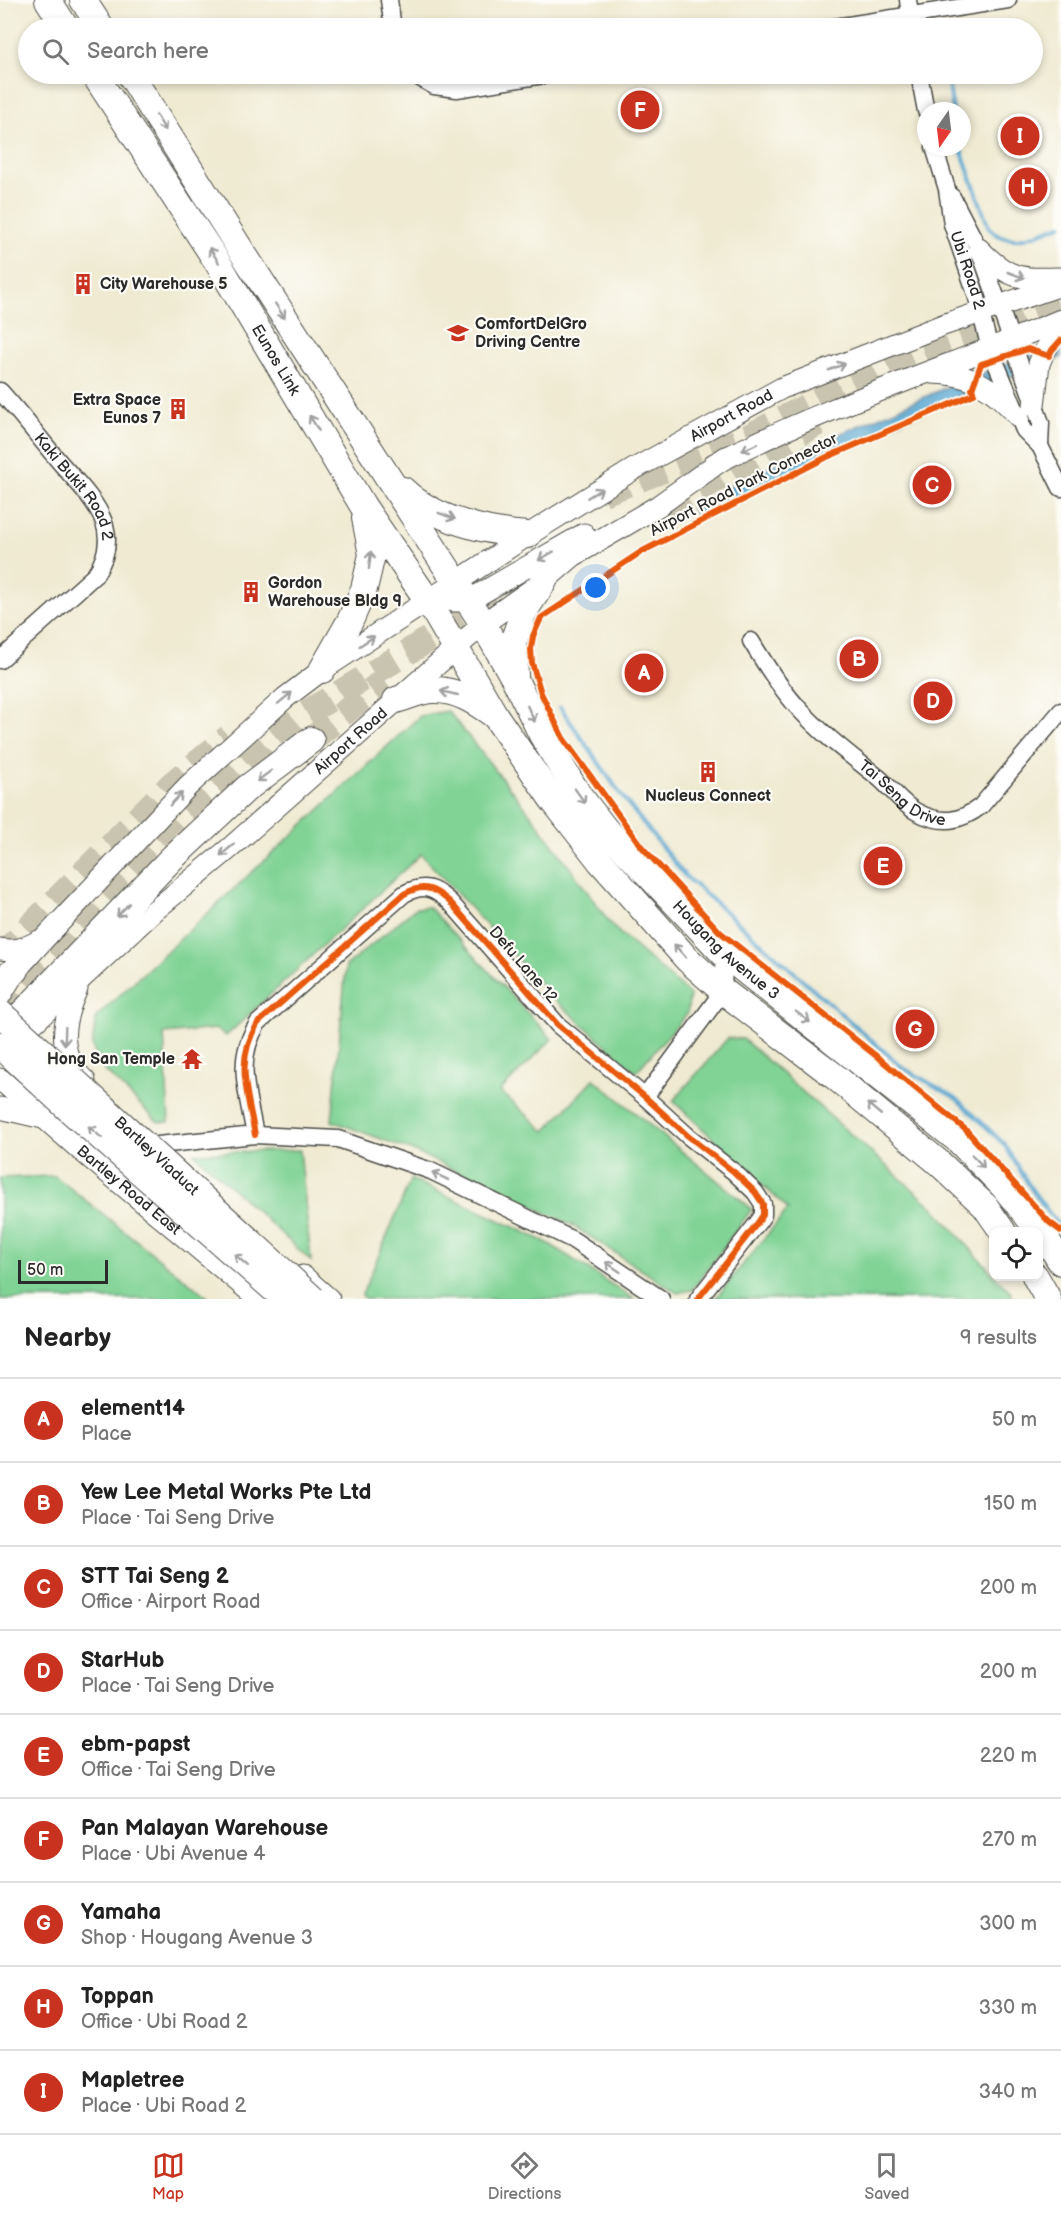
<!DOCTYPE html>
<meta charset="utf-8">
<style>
:root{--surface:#fff;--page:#f6f6f6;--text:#222;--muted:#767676;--line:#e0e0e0;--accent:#c8321e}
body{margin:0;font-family:"Balsamiq Sans",sans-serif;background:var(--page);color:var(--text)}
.controls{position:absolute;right:18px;bottom:18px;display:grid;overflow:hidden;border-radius:12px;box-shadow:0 3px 9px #0003}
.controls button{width:54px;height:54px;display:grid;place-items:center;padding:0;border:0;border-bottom:2px solid var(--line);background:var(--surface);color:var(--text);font:30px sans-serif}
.compass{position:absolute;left:917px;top:102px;width:54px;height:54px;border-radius:50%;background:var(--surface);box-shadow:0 3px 9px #0003;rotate:194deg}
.scale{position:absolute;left:18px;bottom:15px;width:90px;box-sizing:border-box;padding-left:6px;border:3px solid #2b2b2b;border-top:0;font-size:16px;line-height:21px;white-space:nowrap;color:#2b2b2b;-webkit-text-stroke:4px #fdfcf7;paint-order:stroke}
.you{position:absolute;left:596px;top:588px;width:21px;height:21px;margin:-15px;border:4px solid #fff;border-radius:50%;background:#1a73e8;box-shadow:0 0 0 9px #1a73e833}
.badge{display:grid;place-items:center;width:39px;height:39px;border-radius:50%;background:var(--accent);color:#fff;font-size:20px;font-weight:700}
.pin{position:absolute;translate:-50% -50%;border:3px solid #fff;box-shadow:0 2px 6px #0006}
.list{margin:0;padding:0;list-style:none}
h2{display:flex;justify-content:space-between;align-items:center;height:78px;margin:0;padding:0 24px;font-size:26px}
h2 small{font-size:20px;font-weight:400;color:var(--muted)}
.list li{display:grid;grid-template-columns:39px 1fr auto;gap:18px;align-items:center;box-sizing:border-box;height:84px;padding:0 24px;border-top:2px solid var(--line)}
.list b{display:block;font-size:22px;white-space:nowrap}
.list p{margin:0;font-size:20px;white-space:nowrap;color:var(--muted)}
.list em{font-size:20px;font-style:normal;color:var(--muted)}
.icon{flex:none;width:33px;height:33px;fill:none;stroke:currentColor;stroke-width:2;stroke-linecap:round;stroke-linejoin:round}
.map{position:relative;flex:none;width:1061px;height:1299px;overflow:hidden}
.search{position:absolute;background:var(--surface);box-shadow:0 3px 9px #0003;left:18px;right:18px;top:18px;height:66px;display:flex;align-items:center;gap:15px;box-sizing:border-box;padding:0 21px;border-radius:33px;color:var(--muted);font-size:22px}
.sheet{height:834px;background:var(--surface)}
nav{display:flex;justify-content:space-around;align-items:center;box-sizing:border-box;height:84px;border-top:2px solid var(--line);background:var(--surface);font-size:16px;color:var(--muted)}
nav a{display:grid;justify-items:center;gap:3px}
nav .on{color:var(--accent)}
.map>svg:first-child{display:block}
</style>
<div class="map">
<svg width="1061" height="1299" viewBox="0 0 1061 1299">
<rect width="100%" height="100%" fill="#fdfcf7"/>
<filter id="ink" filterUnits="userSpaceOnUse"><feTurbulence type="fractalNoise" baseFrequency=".0167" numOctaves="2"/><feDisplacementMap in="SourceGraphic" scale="12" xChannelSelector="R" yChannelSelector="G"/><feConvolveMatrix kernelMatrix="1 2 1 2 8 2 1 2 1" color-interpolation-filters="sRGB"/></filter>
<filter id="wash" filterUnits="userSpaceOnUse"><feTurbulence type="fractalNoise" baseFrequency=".008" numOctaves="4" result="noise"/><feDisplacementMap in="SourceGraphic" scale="24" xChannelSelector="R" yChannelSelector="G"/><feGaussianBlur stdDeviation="1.35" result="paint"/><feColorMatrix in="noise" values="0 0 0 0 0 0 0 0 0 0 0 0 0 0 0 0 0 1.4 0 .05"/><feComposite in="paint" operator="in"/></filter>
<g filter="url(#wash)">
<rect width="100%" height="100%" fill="#efead1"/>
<path fill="#80d395" stroke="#567f60" stroke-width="1.5" d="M448 711 536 821 613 927 690 995 687 1014 636 1072 555 1000 421 854 226 1036 216 1029 164 1034 169 1122H158L100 1066 92 1046 96 1017 420 716Z
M429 907 552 1039 500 1091 545 1131 594 1079 752 1209 692 1290 677 1293 572 1225 411 1150 332 1121 346 966 416 908Z
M728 1038 743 1039 934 1208 993 1274 994 1276 996 1277 1010 1291 1013 1299H715L788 1209 673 1101Z
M300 1150 311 1261 194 1153Z
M55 1176 210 1299H0V1178Z
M411 1179 548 1243 634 1299H366L362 1295Z"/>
<path fill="#55a4cf" stroke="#40687d" stroke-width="1.5" d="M1061 343V358C935 401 817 460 698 519L691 507 796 453 954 384Z"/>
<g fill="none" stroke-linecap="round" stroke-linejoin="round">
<path stroke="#55a4cf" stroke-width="4" d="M947 74 953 111
M960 147 989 228C1011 250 1035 234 1061 225
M560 707 621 795 685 876 903 1068 956 1098 1004 1144 1032 1190 1061 1229"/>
</g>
</g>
<g filter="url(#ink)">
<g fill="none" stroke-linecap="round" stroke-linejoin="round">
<path stroke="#c8c4b0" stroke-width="26" stroke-dasharray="26 13" stroke-linecap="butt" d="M603 493 742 440 900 358 1061 298
M664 509 818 423
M311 740 384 680
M0 957 172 784 229 737
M0 1012 36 970 198 803 298 718 436 635 530 583"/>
<defs>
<g id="minor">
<path d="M389 0 393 28"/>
<path d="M908 0 912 28"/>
<path d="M829 28 1008 0"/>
<path d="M413 74 434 86 457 89 550 74"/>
<path d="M919 74 926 111"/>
<path id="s1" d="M934 147 947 189 952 224 976 294 990 349 1024 430 1040 446 1061 488"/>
<path d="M952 197 979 249 1041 423 1040 446"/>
<path id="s2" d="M0 391C20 413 38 436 57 459 86 494 128 526 95 575L0 660"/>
<path id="s3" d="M751 641C766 666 782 691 802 712 825 737 853 757 879 778 891 788 903 805 917 812 942 825 960 822 981 806L1061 711"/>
<path d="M645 1097 723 991 724 954"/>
<path d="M255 1135C248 1094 234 1061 258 1023L404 894C424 883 434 888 450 902L558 1025 645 1097 688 1136 734 1172 755 1192 763 1204V1215L759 1221 698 1299"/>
<path d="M158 1145 255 1135 338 1139 431 1171 573 1240 661 1299"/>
</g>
<g id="major">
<path d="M979 249C1009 280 1020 279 1061 278"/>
<path d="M932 373C973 374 993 387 1019 417"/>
<path d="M1034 405 1039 364 1043 354 1061 325"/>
<path d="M714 464C826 406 945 368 1061 320"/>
<path d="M453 601H468L584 534"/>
<path d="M0 949C16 952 25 948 39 941"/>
<path d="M77 989C62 1022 56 1054 85 1081"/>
<path id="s4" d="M0 996 16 970 45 938 188 786 285 698 322 670 528 535 634 469 782 388 943 325 1061 285"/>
<path id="s5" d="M12 1043 154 911 230 848 483 624 544 581 573 556 658 506 726 457"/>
<path id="s6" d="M0 1079 83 1152 259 1299"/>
<path d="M0 1108 43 1118"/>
<path d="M303 1276 329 1299"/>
</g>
<g id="highway">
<path d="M48 0 66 28"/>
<path d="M83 0 101 28"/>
<path id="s7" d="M94 74 218 263 363 506 428 601 496 717 552 799 601 862 687 959 723 991 833 1075 938 1162 985 1206 1003 1232"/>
<path id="s8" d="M130 74 237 244 483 624 515 680 542 735 578 794 605 829 724 954 958 1140 1004 1187 1046 1239 1061 1262"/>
<path d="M403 490C434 520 486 532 528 535"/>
<path d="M322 670 350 621 364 589 372 555 365 518"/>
<path d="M515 675 513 642 523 613 544 581"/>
<path d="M396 700C408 697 421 690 433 690 456 689 476 702 494 715"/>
<path d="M0 981 16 970"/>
<path d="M0 1026 17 1019 27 1009 171 859 246 789 311 740"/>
<path d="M1035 1276 1048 1299"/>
</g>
</defs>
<use href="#minor" stroke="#484844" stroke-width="19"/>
<use href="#major" stroke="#484844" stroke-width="23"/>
<use href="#highway" stroke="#484844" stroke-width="28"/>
<use href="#minor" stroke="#fff" stroke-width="16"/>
<use href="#major" stroke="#fff" stroke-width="21"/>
<use href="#highway" stroke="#fff" stroke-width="26"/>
<defs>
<g id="highway-bridge">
<path id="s9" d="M0 1013 313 1299"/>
<path d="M0 1045 72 1112 285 1299"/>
</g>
</defs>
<use href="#highway-bridge" stroke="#484844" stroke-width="28" stroke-linecap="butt"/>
<use href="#highway-bridge" stroke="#fff" stroke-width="26"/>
<defs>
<path id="cycleway" d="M1061 340 1052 350 1049 356 1028 349 981 364 972 389 974 394 827 457 641 552 541 618 533 636 531 649 532 663 541 693 563 738 641 846 720 932 880 1059 966 1130 1049 1222 1061 1231
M255 1135C248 1094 234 1061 258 1023L404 894C424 883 434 888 450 902L558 1025 645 1097 688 1136 734 1172 755 1192 763 1204V1215L759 1221 698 1299"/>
</defs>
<use href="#cycleway" stroke="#fdfcf7" stroke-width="10"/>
<use href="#cycleway" stroke="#e8590c" stroke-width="6"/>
</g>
<defs><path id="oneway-shaft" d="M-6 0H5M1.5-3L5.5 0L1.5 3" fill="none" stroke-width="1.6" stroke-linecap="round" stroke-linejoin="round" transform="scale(1.5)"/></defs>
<g stroke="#a0a0a0">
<use href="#oneway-shaft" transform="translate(161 123) rotate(58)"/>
<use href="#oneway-shaft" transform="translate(214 255) rotate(-123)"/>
<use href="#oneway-shaft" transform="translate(1016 275) rotate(20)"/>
<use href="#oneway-shaft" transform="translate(280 311) rotate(57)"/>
<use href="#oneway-shaft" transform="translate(837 367) rotate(-22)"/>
<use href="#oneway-shaft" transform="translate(314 423) rotate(-121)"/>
<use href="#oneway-shaft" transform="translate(750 447) rotate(156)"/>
<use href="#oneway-shaft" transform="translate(595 493) rotate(-32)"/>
<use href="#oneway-shaft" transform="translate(447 516) rotate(20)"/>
<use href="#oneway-shaft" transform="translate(546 556) rotate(150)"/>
<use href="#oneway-shaft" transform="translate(370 560) rotate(-83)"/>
<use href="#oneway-shaft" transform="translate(367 641) rotate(-33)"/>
<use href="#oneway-shaft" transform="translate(449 693) rotate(-167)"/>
<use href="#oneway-shaft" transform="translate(285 698) rotate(-39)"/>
<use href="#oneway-shaft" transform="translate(531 714) rotate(65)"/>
<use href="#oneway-shaft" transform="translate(264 776) rotate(143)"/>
<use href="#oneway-shaft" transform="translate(580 796) rotate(55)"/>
<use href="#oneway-shaft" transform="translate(176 799) rotate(-46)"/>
<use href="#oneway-shaft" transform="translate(227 850) rotate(140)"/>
<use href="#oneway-shaft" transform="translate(123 910) rotate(133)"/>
<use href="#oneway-shaft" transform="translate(680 951) rotate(-131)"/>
<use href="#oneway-shaft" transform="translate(803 1017) rotate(37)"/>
<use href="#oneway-shaft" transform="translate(65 1036) rotate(92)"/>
<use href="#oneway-shaft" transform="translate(874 1109) rotate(-140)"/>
<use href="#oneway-shaft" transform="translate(95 1132) rotate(-139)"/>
<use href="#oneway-shaft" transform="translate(978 1161) rotate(46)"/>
<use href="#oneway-shaft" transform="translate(440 1176) rotate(-154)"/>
<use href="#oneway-shaft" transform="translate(241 1260) rotate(-139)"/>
<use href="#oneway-shaft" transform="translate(613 1267) rotate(-146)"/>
</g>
</g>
<defs>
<symbol id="building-bare" viewBox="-9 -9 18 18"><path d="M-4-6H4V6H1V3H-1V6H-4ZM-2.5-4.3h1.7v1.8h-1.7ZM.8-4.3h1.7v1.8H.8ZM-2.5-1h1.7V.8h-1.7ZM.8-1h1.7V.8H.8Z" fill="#c8321e" stroke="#fdfcf7" stroke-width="2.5" paint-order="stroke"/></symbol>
<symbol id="school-bare" viewBox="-9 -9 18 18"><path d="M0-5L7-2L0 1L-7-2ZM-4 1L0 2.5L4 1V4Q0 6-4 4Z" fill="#c8321e" stroke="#fdfcf7" stroke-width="2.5" paint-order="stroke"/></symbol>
<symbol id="temple-bare" viewBox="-9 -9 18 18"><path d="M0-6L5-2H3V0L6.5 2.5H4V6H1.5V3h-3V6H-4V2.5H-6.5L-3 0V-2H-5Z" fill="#c8321e" stroke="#fdfcf7" stroke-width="2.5" paint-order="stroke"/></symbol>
</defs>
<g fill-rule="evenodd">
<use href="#building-bare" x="68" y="269" width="30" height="30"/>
<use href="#school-bare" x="443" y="318" width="30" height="30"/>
<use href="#building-bare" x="163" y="394" width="30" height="30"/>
<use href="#building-bare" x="236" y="577" width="30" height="30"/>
<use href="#building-bare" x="693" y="757" width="30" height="30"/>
<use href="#temple-bare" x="177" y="1044" width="30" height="30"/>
</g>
<g text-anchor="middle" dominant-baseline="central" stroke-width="4.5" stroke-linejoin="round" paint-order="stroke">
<g font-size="16" fill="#2b2b2b" stroke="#fdfcf7">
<text stroke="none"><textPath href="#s1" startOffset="128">Ubi Road 2</textPath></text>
<text stroke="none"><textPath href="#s7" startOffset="339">Eunos Link</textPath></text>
<text stroke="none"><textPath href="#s4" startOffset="942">Airport Road</textPath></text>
<text transform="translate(744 485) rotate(-27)">Airport Road Park Connector</text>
<text stroke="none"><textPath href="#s2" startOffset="122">Kaki Bukit Road 2</textPath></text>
<text stroke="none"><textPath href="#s5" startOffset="454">Airport Road</textPath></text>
<text stroke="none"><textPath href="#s3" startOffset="218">Tai Seng Drive</textPath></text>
<text stroke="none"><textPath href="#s8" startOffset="1064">Hougang Avenue 3</textPath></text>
<text transform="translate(523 965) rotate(49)">Defu Lane 12</text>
<text stroke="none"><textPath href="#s9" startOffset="212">Bartley Viaduct</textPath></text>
<text stroke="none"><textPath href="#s6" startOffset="170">Bartley Road East</textPath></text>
</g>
<g font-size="16" font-weight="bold" fill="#2b2b2b" stroke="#fdfcf7" text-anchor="start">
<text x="100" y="284">City Warehouse 5</text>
<text x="475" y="324">ComfortDelGro<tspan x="475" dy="18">Driving Centre</tspan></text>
<text x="161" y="400" text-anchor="end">Extra Space<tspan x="161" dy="18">Eunos 7</tspan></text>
<text x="268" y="583">Gordon<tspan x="268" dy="18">Warehouse Bldg 9</tspan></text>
<text x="708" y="796" text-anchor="middle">Nucleus Connect</text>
<text x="175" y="1059" text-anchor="end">Hong San Temple</text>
</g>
</g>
</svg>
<div class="controls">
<button><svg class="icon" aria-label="locate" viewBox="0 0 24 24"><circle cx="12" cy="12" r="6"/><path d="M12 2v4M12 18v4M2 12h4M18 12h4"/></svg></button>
</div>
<svg class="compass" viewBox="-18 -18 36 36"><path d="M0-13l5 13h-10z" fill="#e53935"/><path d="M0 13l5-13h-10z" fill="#767676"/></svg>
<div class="scale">50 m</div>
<div class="you"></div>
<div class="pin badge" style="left:644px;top:673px">A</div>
<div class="pin badge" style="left:859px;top:659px">B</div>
<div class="pin badge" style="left:932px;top:485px">C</div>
<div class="pin badge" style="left:933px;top:701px">D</div>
<div class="pin badge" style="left:883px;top:866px">E</div>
<div class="pin badge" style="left:640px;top:110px">F</div>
<div class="pin badge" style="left:915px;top:1029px">G</div>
<div class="pin badge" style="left:1028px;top:187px">H</div>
<div class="pin badge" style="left:1020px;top:136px">I</div>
<div class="search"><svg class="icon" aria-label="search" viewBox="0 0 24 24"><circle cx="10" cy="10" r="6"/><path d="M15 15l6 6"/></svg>Search here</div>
</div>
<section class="sheet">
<h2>Nearby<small>9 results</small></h2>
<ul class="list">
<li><span class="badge">A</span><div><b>element14</b><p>Place</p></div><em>50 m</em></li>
<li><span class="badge">B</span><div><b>Yew Lee Metal Works Pte Ltd</b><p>Place · Tai Seng Drive</p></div><em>150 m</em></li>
<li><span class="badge">C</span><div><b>STT Tai Seng 2</b><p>Office · Airport Road</p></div><em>200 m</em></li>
<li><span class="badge">D</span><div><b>StarHub</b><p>Place · Tai Seng Drive</p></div><em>200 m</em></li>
<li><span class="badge">E</span><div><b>ebm-papst</b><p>Office · Tai Seng Drive</p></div><em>220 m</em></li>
<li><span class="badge">F</span><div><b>Pan Malayan Warehouse</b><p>Place · Ubi Avenue 4</p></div><em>270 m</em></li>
<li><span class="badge">G</span><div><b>Yamaha</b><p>Shop · Hougang Avenue 3</p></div><em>300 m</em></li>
<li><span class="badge">H</span><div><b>Toppan</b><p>Office · Ubi Road 2</p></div><em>330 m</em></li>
<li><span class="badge">I</span><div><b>Mapletree</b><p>Place · Ubi Road 2</p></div><em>340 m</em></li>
</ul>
</section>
<nav>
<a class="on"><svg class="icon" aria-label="map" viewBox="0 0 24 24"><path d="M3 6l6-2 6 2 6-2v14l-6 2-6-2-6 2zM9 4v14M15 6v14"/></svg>Map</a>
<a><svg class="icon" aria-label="directions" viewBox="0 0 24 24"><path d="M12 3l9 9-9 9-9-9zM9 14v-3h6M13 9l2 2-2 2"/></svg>Directions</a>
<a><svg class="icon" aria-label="saved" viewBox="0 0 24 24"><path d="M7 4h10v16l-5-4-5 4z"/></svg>Saved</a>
</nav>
